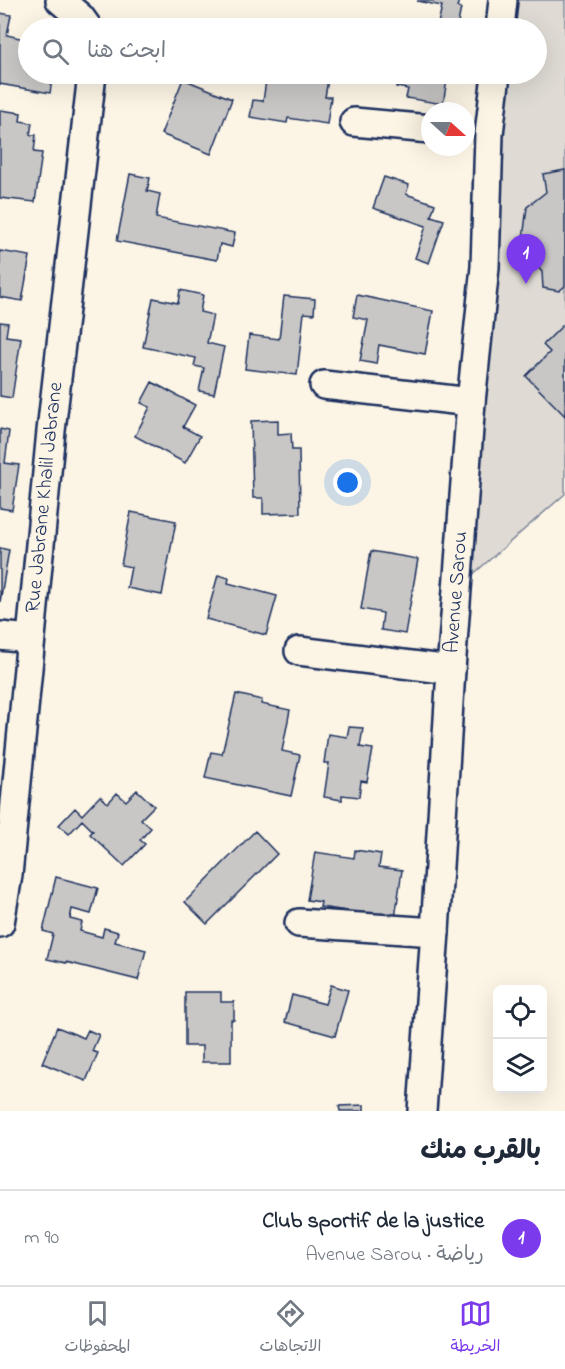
<!DOCTYPE html>
<html lang="ar">
<meta charset="utf-8">
<style>
:root{--surface:#fff;--page:#f6f6f7;--text:#1f2937;--muted:#747a83;--line:#e0e1e3;--accent:#7c3aed}
body{margin:0;font-family:"Indie Flower","Playpen Sans Arabic",sans-serif;background:var(--page);color:var(--text);direction:rtl}
.controls{position:absolute;right:18px;bottom:18px;display:grid;overflow:hidden;border-radius:9px;box-shadow:0 6px 24px #0002}
.controls button{width:54px;height:54px;display:grid;place-items:center;padding:0;border:0;border-bottom:2px solid var(--line);background:var(--surface);color:var(--text);font:30px sans-serif}
.compass{position:absolute;left:421px;top:102px;width:54px;height:54px;border-radius:50%;background:var(--surface);box-shadow:0 6px 24px #0002;rotate:111deg}
.you{position:absolute;left:348px;top:483px;width:21px;height:21px;margin:-15px;border:4px solid #fff;border-radius:50%;background:#1a73e8;box-shadow:0 0 0 9px #1a73e833}
.badge{display:grid;place-items:center;width:39px;height:39px;border-radius:50%;background:var(--accent);color:#fff;font-size:20px;font-weight:700}
.pin{position:absolute;translate:-50% -50px;filter:drop-shadow(0 2px 3px #0008)}
.pin::after{content:'';position:absolute;top:32px;width:21px;height:18px;background:inherit;clip-path:polygon(0 0,100% 0,50% 100%)}
.list{margin:0;padding:0;list-style:none}
h2{display:flex;justify-content:space-between;align-items:center;height:78px;margin:0;padding:0 24px;font-size:26px}
h2 small{font-size:20px;font-weight:400;color:var(--muted)}
.list li{display:grid;grid-template-columns:39px 1fr auto;gap:18px;align-items:center;box-sizing:border-box;height:96px;padding:0 24px;border-top:2px solid var(--line)}
.list b{display:block;font-size:22px;white-space:nowrap}
.list p{margin:0;font-size:20px;white-space:nowrap;color:var(--muted)}
.list em{font-size:20px;font-style:normal;color:var(--muted)}
.icon{flex:none;width:33px;height:33px;fill:none;stroke:currentColor;stroke-width:2;stroke-linecap:round;stroke-linejoin:round}
.map{position:relative;flex:none;width:565px;height:1111px;overflow:hidden;direction:ltr}
.search{position:absolute;background:var(--surface);box-shadow:0 6px 24px #0002;left:18px;right:18px;top:18px;height:66px;display:flex;align-items:center;gap:15px;box-sizing:border-box;padding:0 21px;border-radius:33px;color:var(--muted);font-size:22px}
.sheet{height:174px;background:var(--surface)}
nav{display:flex;justify-content:space-around;align-items:center;box-sizing:border-box;height:84px;border-top:2px solid var(--line);background:var(--surface);font-size:16px;color:var(--muted)}
nav a{display:grid;justify-items:center;gap:3px}
nav .on{color:var(--accent)}
.map>svg:first-child{display:block}
</style>
<div class="map">
<svg width="565" height="1111" viewBox="0 0 565 1111">
<rect width="100%" height="100%" fill="#fcf5e5"/>
<filter id="ink" filterUnits="userSpaceOnUse"><feTurbulence type="fractalNoise" baseFrequency=".0167" numOctaves="2"/><feDisplacementMap in="SourceGraphic" scale="12" xChannelSelector="R" yChannelSelector="G"/><feConvolveMatrix kernelMatrix="1 2 1 2 8 2 1 2 1" color-interpolation-filters="sRGB"/></filter>
<g filter="url(#ink)">
<path fill="#dfdbd4" stroke="#7d8599" stroke-width="1.5" d="M503 0H565V494L471 576 499 74H536V28H501Z"/>
<path fill="#c8c7c6" stroke="#1b2f5e" stroke-width="1.5" d="M459 0 457 7 461 8 457 28H437L442 6 417 1Z
M0 13 11 15 7 35 28 40V74H53L50 93 0 84Z
M267 74H329L325 97H331L327 124 288 118 287 123 250 117 253 100 263 101Z
M399 74H448L443 104 406 98 408 89 396 87Z
M183 79 232 99 211 154 161 134Z
M0 110 21 113 20 121 32 123 30 135H36L34 152 42 153 35 202 0 198Z
M565 170V286L559 291 543 288 542 272 522 247 527 207 546 192 543 174Z
M130 174 150 178 147 191 160 194 156 218 235 233 232 247 220 244 217 260 117 241Z
M384 177 409 185 406 194 435 204 431 216 444 220 429 263 415 258 426 226 373 208Z
M0 251 30 256 22 301 0 297Z
M180 290 203 295 200 312 213 315 207 343 224 347 214 394 199 391 204 368 194 366 196 358 143 347 153 298 178 303Z
M357 295 433 311 425 354 379 345 376 364 360 361 368 320 353 317Z
M284 296 315 299 314 314 304 313 297 375 245 369 249 335 279 339Z
M0 322 8 323 6 336 21 338 12 398 0 396Z
M565 323V416L526 376 550 352 543 345Z
M152 382 195 405 183 427 200 436 185 463 135 436 150 407 141 403Z
M278 420V434L291 433 292 450H299L300 513 263 514V498H253L251 421Z
M0 429 9 431 5 463 19 465 12 510 0 508Z
M131 512 176 521 162 595 127 588 131 567 121 565Z
M0 548 9 550 0 602Z
M371 551 418 559 405 634 381 630 383 613 361 609Z
M218 575 229 578 228 583 277 596 266 635 206 619Z
M236 694 262 700 261 704 290 710 282 751 300 755 291 796 205 778 211 752 222 754Z
M349 727 363 728 360 747 373 749 367 782 361 781 359 797 342 795V800L324 797 329 763H324L328 734 347 737Z
M137 790 154 806 141 819 151 828 140 840 145 844 124 866 90 834 93 831 82 820 69 834 59 825 75 808 82 815 100 796 108 803 117 793 126 801Z
M255 831 277 854 207 924 185 902Z
M355 850 381 854 379 867 402 870 395 918 320 907 321 902 307 900 315 852 354 858Z
M56 877 98 888 91 914 72 909 70 919 82 922 80 931 102 937 104 928 118 932 115 942 146 950 138 980 66 962V963L47 959 53 934 43 931Z
M331 985 348 990 335 1036 285 1022 292 995 325 1004Z
M185 992H221V1002H234V1020H231V1062H202V1046H185Z
M57 1027 84 1038 88 1030 99 1035 92 1051 98 1053 86 1081 42 1063Z
M364 1105V1111H340L339 1106Z"/>
<g fill="none" stroke-linecap="round" stroke-linejoin="round">
<defs>
<g id="minor">
<path d="M60 0 80 17 88 28"/>
<path d="M500 28 503 0"/>
<path d="M354 122 430 129"/>
<path d="M324 385 471 402"/>
<path d="M0 636 30 639"/>
<path d="M299 651 451 670"/>
<path id="s1" d="M0 923 8 875 51 431 92 74"/>
<path d="M299 923 435 932"/>
<path id="s2" d="M422 1111 435 932 451 670 471 402 485 267 489 134 496 74"/>
</g>
</defs>
<use href="#minor" stroke="#1b2f5e" stroke-width="32"/>
<use href="#minor" stroke="#fcf5e5" stroke-width="27"/>
</g>
</g>
<g text-anchor="middle" dominant-baseline="central" stroke-width="4.5" stroke-linejoin="round" paint-order="stroke">
<g font-size="21" fill="#1b2f5e" stroke="#fcf5e5">
<text stroke="none"><textPath href="#s1" startOffset="428">Rue Jabrane Khalil Jabrane</textPath></text>
<text stroke="none"><textPath href="#s2" startOffset="520">Avenue Sarou</textPath></text>
</g>
</g>
</svg>
<div class="controls">
<button><svg class="icon" aria-label="locate" viewBox="0 0 24 24"><circle cx="12" cy="12" r="6"/><path d="M12 2v4M12 18v4M2 12h4M18 12h4"/></svg></button>
<button><svg class="icon" aria-label="layers" viewBox="0 0 24 24"><path d="M12 4l9 5-9 5-9-5zM3 14l9 5 9-5"/></svg></button>
</div>
<svg class="compass" viewBox="-18 -18 36 36"><path d="M0-13l5 13h-10z" fill="#e53935"/><path d="M0 13l5-13h-10z" fill="#747a83"/></svg>
<div class="you"></div>
<div class="pin badge" style="left:526px;top:284px">1</div>
<div class="search"><svg class="icon" aria-label="search" viewBox="0 0 24 24"><circle cx="10" cy="10" r="6"/><path d="M15 15l6 6"/></svg>ابحث هنا</div>
</div>
<section class="sheet">
<h2>بالقرب منك<small></small></h2>
<ul class="list">
<li><span class="badge">1</span><div><b>Club sportif de la justice</b><p>رياضة · Avenue Sarou</p></div><em>90 m</em></li>
</ul>
</section>
<nav>
<a class="on"><svg class="icon" aria-label="map" viewBox="0 0 24 24"><path d="M3 6l6-2 6 2 6-2v14l-6 2-6-2-6 2zM9 4v14M15 6v14"/></svg>الخريطة</a>
<a><svg class="icon" aria-label="directions" viewBox="0 0 24 24"><path d="M12 3l9 9-9 9-9-9zM9 14v-3h6M13 9l2 2-2 2"/></svg>الاتجاهات</a>
<a><svg class="icon" aria-label="saved" viewBox="0 0 24 24"><path d="M7 4h10v16l-5-4-5 4z"/></svg>المحفوظات</a>
</nav>
